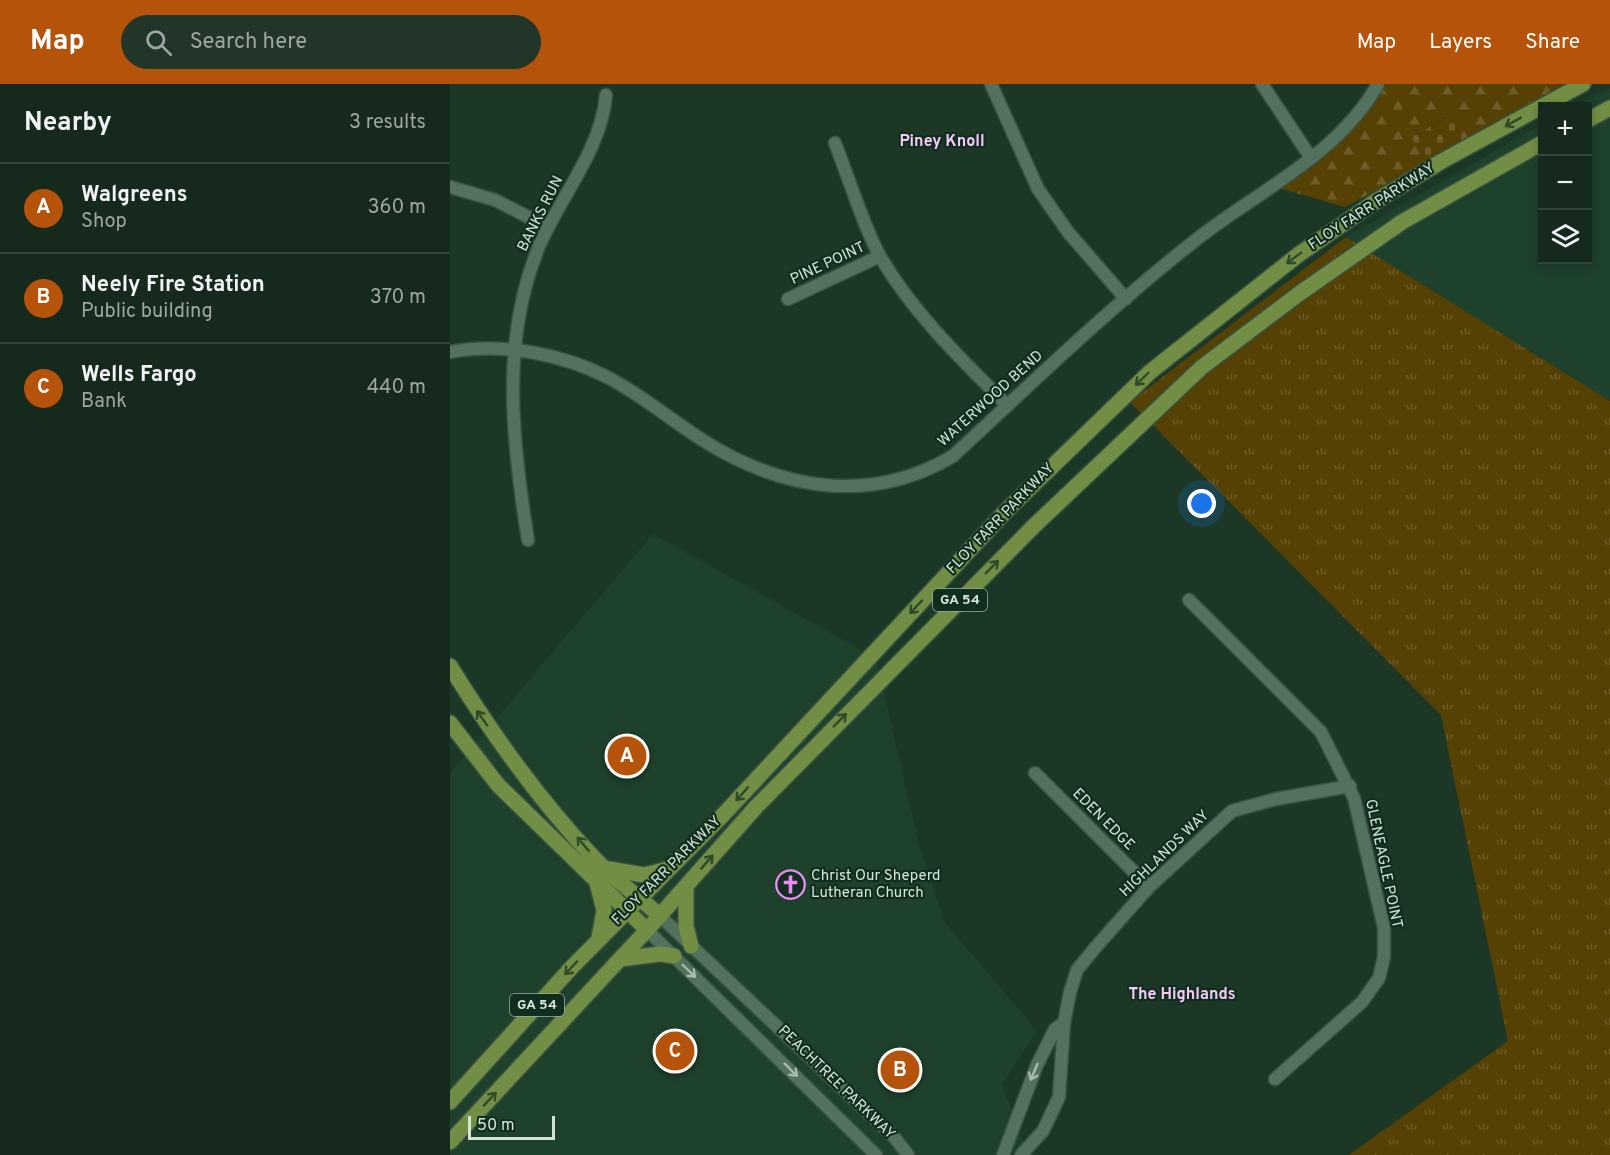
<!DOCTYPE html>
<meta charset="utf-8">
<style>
:root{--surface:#15291c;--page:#223529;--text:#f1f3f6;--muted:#9da6a3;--line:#34453b;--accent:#b45309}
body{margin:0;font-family:Overpass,sans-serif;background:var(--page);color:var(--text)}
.controls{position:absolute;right:18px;top:18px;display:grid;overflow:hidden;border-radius:0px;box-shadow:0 3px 9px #0003}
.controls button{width:54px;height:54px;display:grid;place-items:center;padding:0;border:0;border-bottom:2px solid var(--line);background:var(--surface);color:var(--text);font:30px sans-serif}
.scale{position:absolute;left:18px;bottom:15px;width:87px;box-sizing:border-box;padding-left:6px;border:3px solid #d3e3d8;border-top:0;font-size:16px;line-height:21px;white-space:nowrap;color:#d3e3d8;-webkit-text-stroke:4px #112d1d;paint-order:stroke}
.you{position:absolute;left:752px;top:420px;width:21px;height:21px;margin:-15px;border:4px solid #fff;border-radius:50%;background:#1a73e8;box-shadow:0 0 0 9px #1a73e833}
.badge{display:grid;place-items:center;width:39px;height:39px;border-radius:50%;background:var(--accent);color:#fff;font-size:20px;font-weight:700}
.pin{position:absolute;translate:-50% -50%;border:3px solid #fff;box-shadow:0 2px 6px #0006}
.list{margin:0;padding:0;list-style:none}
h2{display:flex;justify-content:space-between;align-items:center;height:78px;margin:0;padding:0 24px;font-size:26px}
h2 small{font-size:20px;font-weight:400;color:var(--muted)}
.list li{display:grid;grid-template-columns:39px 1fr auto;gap:18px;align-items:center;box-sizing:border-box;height:90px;padding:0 24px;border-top:2px solid var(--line)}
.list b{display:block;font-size:22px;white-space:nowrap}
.list p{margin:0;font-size:20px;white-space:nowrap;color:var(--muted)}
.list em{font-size:20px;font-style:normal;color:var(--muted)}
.icon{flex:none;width:33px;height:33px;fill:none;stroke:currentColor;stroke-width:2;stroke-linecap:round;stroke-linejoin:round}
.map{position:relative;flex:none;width:1160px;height:1071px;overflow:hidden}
header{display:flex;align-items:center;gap:36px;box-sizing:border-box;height:84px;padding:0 30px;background:var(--accent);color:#fff}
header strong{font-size:28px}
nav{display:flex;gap:33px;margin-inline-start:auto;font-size:21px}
.search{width:420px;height:54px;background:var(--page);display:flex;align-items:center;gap:15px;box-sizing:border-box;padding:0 21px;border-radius:33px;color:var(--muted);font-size:22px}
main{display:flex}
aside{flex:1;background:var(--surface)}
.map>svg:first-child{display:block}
</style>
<header>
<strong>Map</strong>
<div class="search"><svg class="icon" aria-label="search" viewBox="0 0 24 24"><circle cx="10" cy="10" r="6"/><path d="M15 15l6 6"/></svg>Search here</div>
<nav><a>Map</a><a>Layers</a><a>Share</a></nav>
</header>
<main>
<aside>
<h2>Nearby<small>3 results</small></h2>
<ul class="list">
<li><span class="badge">A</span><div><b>Walgreens</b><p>Shop</p></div><em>360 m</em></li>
<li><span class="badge">B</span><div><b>Neely Fire Station</b><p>Public building</p></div><em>370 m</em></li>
<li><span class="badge">C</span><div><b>Wells Fargo</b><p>Bank</p></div><em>440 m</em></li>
</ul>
</aside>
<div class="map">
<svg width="1160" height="1071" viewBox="0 0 1160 1071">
<defs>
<pattern id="grass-tufts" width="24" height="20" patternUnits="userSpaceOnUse" patternTransform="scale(1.5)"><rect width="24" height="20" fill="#554103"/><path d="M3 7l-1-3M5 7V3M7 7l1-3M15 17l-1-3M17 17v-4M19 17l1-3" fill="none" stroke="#6d5c27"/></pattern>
<pattern id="forest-firs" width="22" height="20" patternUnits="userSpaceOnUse" patternTransform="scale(1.5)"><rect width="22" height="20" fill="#554103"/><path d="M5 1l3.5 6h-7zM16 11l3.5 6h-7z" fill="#6d5c27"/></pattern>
<pattern id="cemetery-stones" width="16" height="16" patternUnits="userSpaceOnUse" patternTransform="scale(1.5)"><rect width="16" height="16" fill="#554103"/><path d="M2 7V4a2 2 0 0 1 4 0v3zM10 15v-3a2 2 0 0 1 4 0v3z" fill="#6d5c27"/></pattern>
</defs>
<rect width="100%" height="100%" fill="#1c3726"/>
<path fill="#1e412c" d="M1160 5V317L896 153 1092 40V176H1138V22H1124Z
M203 450 426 574 468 756 494 837 587 947 552 1000 574 1058 560 1071H0V689Z"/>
<path fill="url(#grass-tufts)" d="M896 153 1160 317V1071H899L1058 957 991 631 680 318Z"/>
<path fill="url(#forest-firs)" d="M931 0H1117L1013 56 999 32 962 53 976 79 895 123 832 105 907 35Z"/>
<path fill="url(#cemetery-stones)" d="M1000 32 1013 56 976 79 961 53Z"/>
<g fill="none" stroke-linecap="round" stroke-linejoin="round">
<defs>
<path id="minor" d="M541 0 588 105 618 148 676 215
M812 0 861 74
M385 59C399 94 413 142 431 174 464 230 512 276 557 321
M0 103 45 116 98 143
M338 215 430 172
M0 268C51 258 113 270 159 294 193 312 222 337 254 357 332 406 421 421 503 372 581 300 658 225 742 159 804 109 888 72 928 0
M78 456C62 357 50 255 90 160 112 110 151 66 156 11
M739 516 871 648 904 714 934 844V873L929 894 912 918 825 995
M585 689 699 803
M210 832 444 1053 458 1071
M197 846 426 1071
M553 1071 587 981 605 945 614 939
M571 1071 593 1047 609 1013 614 939 620 908 627 886 644 865 699 803 782 727 826 715 900 702"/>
<path id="major" d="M1138 36 1160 24
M0 582C42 650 89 716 144 774 164 795 188 812 210 832
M0 639 48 701 197 846
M159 785 194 791 218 785
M147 799 154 826 149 854
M236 802V842L241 862
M170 875 210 870 224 872
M0 1018 122 883 272 732 556 427 700 288 848 171 926 117 992 77 1133 0
M0 1058 197 846 306 723 585 441 752 283 850 209 952 138 1092 59"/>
</defs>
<use href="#minor" stroke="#395143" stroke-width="15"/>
<use href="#major" stroke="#395143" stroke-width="18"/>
<use href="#minor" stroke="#53715d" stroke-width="12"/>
<use href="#major" stroke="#728e44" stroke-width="15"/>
</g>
<defs><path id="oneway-shaft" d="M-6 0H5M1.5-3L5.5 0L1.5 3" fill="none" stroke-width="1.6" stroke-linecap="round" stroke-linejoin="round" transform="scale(1.5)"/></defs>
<g stroke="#2e4a29">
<use href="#oneway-shaft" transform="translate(1063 38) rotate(151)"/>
<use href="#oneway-shaft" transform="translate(844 174) rotate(143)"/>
<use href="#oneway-shaft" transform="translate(692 295) rotate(136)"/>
<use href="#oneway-shaft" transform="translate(542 483) rotate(-45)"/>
<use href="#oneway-shaft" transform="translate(466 523) rotate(133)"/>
<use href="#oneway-shaft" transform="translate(32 634) rotate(-125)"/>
<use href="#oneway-shaft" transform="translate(390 636) rotate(-46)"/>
<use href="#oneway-shaft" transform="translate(292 710) rotate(132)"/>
<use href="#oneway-shaft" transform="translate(133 760) rotate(-130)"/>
<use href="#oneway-shaft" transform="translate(257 778) rotate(-49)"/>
<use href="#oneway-shaft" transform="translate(121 884) rotate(133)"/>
<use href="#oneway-shaft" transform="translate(40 1015) rotate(-47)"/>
</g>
<g stroke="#a6bbad">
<use href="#oneway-shaft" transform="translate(239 887) rotate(44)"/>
<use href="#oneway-shaft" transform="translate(341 986) rotate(45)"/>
<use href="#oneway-shaft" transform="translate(584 988) rotate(113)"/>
</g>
<defs>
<symbol id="church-ring" viewBox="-11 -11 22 22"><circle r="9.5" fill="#112d1d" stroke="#ed8cf9" stroke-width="1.5"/><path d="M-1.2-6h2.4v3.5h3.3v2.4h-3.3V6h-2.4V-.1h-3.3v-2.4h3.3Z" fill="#ed8cf9"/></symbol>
</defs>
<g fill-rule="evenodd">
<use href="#church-ring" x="324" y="784" width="33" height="33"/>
</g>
<g text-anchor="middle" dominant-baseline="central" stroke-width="4.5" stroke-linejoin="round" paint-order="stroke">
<g fill="#112d1d" stroke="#99aca0" stroke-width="1.5">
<rect x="483" y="505" width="54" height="22" rx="4.5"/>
<rect x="60" y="910" width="54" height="22" rx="4.5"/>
</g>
<g font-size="14" font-weight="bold" fill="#d3e3d8">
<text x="510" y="516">GA 54</text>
<text x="87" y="921">GA 54</text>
</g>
<g font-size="15" fill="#d3e3d8" stroke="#112d1d">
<text transform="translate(922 123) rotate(-33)">FLOY FARR PARKWAY</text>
<text transform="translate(91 130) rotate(-63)">BANKS RUN</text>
<text transform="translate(378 180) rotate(-25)">PINE POINT</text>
<text transform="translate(541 315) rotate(-42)">WATERWOOD BEND</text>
<text transform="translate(551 435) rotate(-46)">FLOY FARR PARKWAY</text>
<text transform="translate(653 736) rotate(45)">EDEN EDGE</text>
<text transform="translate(715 770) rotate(-44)">HIGHLANDS WAY</text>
<text transform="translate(933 780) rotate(78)">GLENEAGLE POINT</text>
<text transform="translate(217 787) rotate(-45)">FLOY FARR PARKWAY</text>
<text transform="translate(386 999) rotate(44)">PEACHTREE PARKWAY</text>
</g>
<g font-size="15" fill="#d3e3d8" stroke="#112d1d" text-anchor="start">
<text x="361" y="792">Christ Our Sheperd<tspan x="361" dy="17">Lutheran Church</tspan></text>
</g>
<g font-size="16" font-weight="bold" fill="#f4c9f9" stroke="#112d1d">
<text x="492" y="58">Piney Knoll</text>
<text x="732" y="911">The Highlands</text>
</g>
</g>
</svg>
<div class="controls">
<button>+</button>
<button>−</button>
<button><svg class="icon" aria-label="layers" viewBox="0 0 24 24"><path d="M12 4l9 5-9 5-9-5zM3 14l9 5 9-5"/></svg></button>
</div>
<div class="scale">50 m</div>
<div class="you"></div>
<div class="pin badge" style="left:177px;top:672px">A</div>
<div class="pin badge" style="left:450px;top:986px">B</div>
<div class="pin badge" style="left:225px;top:967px">C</div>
</div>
</main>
